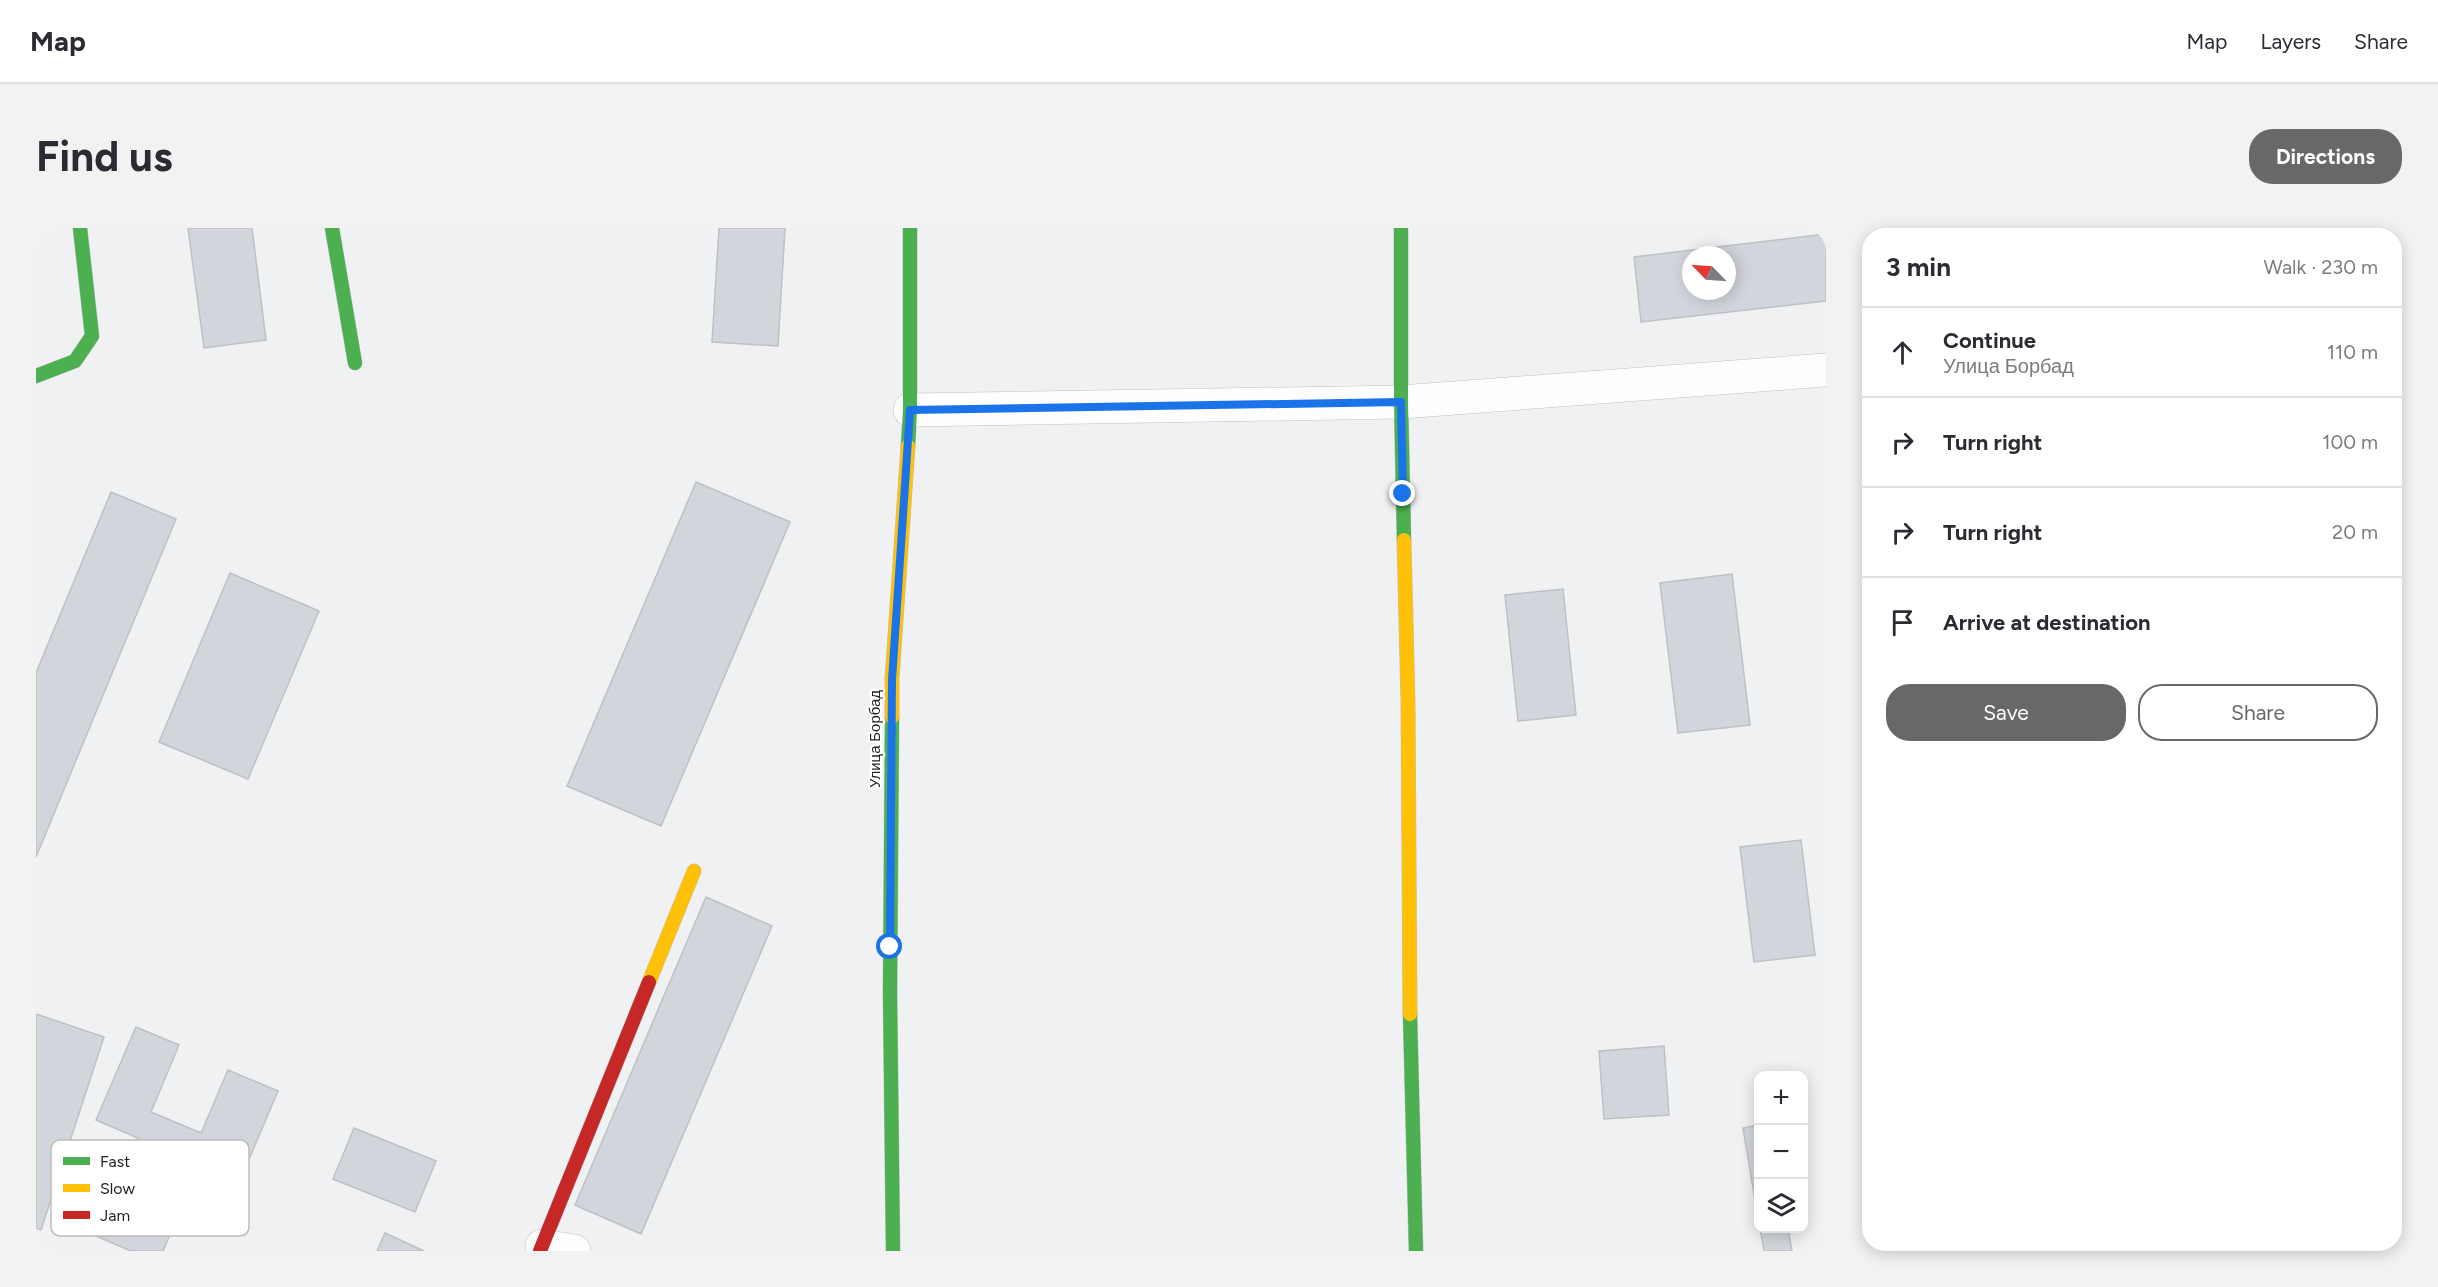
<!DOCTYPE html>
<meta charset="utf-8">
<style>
:root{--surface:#fff;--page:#f2f2f3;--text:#2b2b33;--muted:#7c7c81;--line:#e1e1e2;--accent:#68686a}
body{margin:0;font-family:Figtree,sans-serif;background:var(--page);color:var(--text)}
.controls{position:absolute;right:18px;bottom:18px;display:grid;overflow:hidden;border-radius:12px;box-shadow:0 3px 15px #0003}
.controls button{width:54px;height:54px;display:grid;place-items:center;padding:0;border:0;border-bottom:2px solid var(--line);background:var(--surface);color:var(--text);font:30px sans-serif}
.compass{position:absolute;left:1646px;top:18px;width:54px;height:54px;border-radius:50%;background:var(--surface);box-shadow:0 3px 15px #0003;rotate:295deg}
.stop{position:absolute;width:18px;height:18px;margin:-14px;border:4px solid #1a73e8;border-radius:50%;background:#fff}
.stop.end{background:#1a73e8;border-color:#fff;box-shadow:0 2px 6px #0008}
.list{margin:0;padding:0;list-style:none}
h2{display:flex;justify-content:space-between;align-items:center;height:78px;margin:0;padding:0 24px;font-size:26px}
h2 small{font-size:20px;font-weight:400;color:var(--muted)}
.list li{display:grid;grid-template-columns:39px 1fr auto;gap:18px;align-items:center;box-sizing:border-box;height:90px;padding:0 24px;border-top:2px solid var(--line)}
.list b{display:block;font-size:22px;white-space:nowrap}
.list p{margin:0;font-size:20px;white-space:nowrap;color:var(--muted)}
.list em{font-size:20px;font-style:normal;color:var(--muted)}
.actions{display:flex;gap:12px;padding:18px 24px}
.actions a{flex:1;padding:14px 0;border:2px solid var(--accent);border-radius:24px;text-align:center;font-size:21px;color:var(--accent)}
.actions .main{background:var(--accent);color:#fff}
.icon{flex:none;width:33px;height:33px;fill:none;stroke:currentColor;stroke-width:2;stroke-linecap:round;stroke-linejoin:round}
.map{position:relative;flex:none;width:1790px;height:1023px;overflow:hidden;border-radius:24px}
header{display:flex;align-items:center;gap:36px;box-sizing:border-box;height:84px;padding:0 30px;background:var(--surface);border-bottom:2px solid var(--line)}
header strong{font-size:28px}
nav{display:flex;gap:33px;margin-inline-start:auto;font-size:21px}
.intro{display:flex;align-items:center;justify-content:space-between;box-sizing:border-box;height:144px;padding:0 36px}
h1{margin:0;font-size:42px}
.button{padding:15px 27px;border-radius:24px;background:var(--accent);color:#fff;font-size:21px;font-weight:700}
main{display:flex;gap:36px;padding:0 36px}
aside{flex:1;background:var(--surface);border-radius:24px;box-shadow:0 3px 15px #0003}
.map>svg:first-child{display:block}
</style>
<header>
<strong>Map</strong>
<nav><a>Map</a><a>Layers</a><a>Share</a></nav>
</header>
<div class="intro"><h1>Find us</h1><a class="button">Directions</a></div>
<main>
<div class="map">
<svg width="1790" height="1023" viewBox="0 0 1790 1023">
<rect width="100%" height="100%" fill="#eff1f3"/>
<path fill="#d2d6dc" stroke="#bfc0c2" stroke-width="1.5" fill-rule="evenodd" d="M152 0H216L230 112 168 120Z
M683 0H749L742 118 676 114Z
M1790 6V73L1605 94 1598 29ZM1655 27H1691V63H1655Z
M660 254 754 294 625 598 531 558Z
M75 264 140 291 0 629V445Z
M194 345 283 383 212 551 123 514Z
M1696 346 1714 497 1642 505 1624 355Z
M1527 361 1540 487 1482 493 1469 367Z
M1765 612 1779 727 1718 734 1704 619Z
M670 669 736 698 605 1006 539 977Z
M0 786 68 809 5 1002 0 1000Z
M100 799 143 817 115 884 165 905 192 842 242 863 206 948 166 932 127 1023H95L60 1008 102 910 60 892Z
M1628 818 1633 887 1568 891 1563 823Z
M1722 897V990L1707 900Z
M318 900 400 933 379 984 297 951Z
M1724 1000H1752L1756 1023H1728Z
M349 1005 388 1023H341Z"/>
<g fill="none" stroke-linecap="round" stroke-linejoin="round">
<defs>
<path id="street" d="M874 182 1365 174 1790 142
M506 1018 538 1023"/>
<path id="fast" d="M296 0 319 135
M1365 0V174L1368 312
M0 148 39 133 56 108 44 0
M872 218 874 182V0
M856 489 854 764 857 1023
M1374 786 1380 1023"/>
<path id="slow" d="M1368 312 1372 474 1374 786
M856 489V451L872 218
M613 754 658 643"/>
<path id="jam" d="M504 1023 613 754"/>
</defs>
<use href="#street" stroke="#c0c1c2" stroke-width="34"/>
<use href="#fast" stroke="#c0c1c2" stroke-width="15"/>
<use href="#slow" stroke="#c0c1c2" stroke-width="15"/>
<use href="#jam" stroke="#c0c1c2" stroke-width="15"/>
<use href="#street" stroke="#fdfdfd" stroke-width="33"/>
<use href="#fast" stroke="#4caf50" stroke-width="14"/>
<use href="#slow" stroke="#ffc107" stroke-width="14"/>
<use href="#jam" stroke="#c62828" stroke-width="14"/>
</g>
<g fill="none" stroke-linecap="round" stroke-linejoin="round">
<path stroke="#1a73e8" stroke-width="8" d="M854 719 856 452 874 182 1365 174 1367 266"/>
</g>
<g text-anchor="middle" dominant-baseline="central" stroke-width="4.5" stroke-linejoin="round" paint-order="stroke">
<g font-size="15" fill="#1f1f21" stroke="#fff">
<text transform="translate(839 511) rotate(-90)">Улица Борбад</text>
</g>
</g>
<rect x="15" y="912" width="198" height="96" rx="9" fill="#fff" stroke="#bcbcbc" stroke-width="1.5"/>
<rect x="27" y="929" width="27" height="8" fill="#4caf50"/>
<rect x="27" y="956" width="27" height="8" fill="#ffc107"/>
<rect x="27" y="983" width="27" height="8" fill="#c62828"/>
<g font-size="16" fill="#1f1f21">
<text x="64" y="939">Fast</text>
<text x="64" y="966">Slow</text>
<text x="64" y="993">Jam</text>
</g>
</svg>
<div class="controls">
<button>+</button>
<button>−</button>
<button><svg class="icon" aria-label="layers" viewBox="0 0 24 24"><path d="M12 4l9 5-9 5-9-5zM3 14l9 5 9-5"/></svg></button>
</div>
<svg class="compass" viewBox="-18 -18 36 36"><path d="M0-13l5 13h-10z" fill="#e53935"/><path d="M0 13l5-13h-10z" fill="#7c7c81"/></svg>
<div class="stop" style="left:854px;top:719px"></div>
<div class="stop end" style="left:1367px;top:266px"></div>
</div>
<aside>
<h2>3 min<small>Walk · 230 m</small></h2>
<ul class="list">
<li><svg class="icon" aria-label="ahead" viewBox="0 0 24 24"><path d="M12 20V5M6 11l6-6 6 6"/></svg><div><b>Continue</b><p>Улица Борбад</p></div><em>110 m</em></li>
<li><svg class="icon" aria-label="right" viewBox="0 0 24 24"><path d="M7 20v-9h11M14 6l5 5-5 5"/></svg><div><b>Turn right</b></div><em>100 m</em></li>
<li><svg class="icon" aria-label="right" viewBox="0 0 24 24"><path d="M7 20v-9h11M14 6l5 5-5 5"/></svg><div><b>Turn right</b></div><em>20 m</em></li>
<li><svg class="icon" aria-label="arrive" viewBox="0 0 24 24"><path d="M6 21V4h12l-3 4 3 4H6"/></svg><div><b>Arrive at destination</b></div></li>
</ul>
<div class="actions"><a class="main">Save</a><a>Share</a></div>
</aside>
</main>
